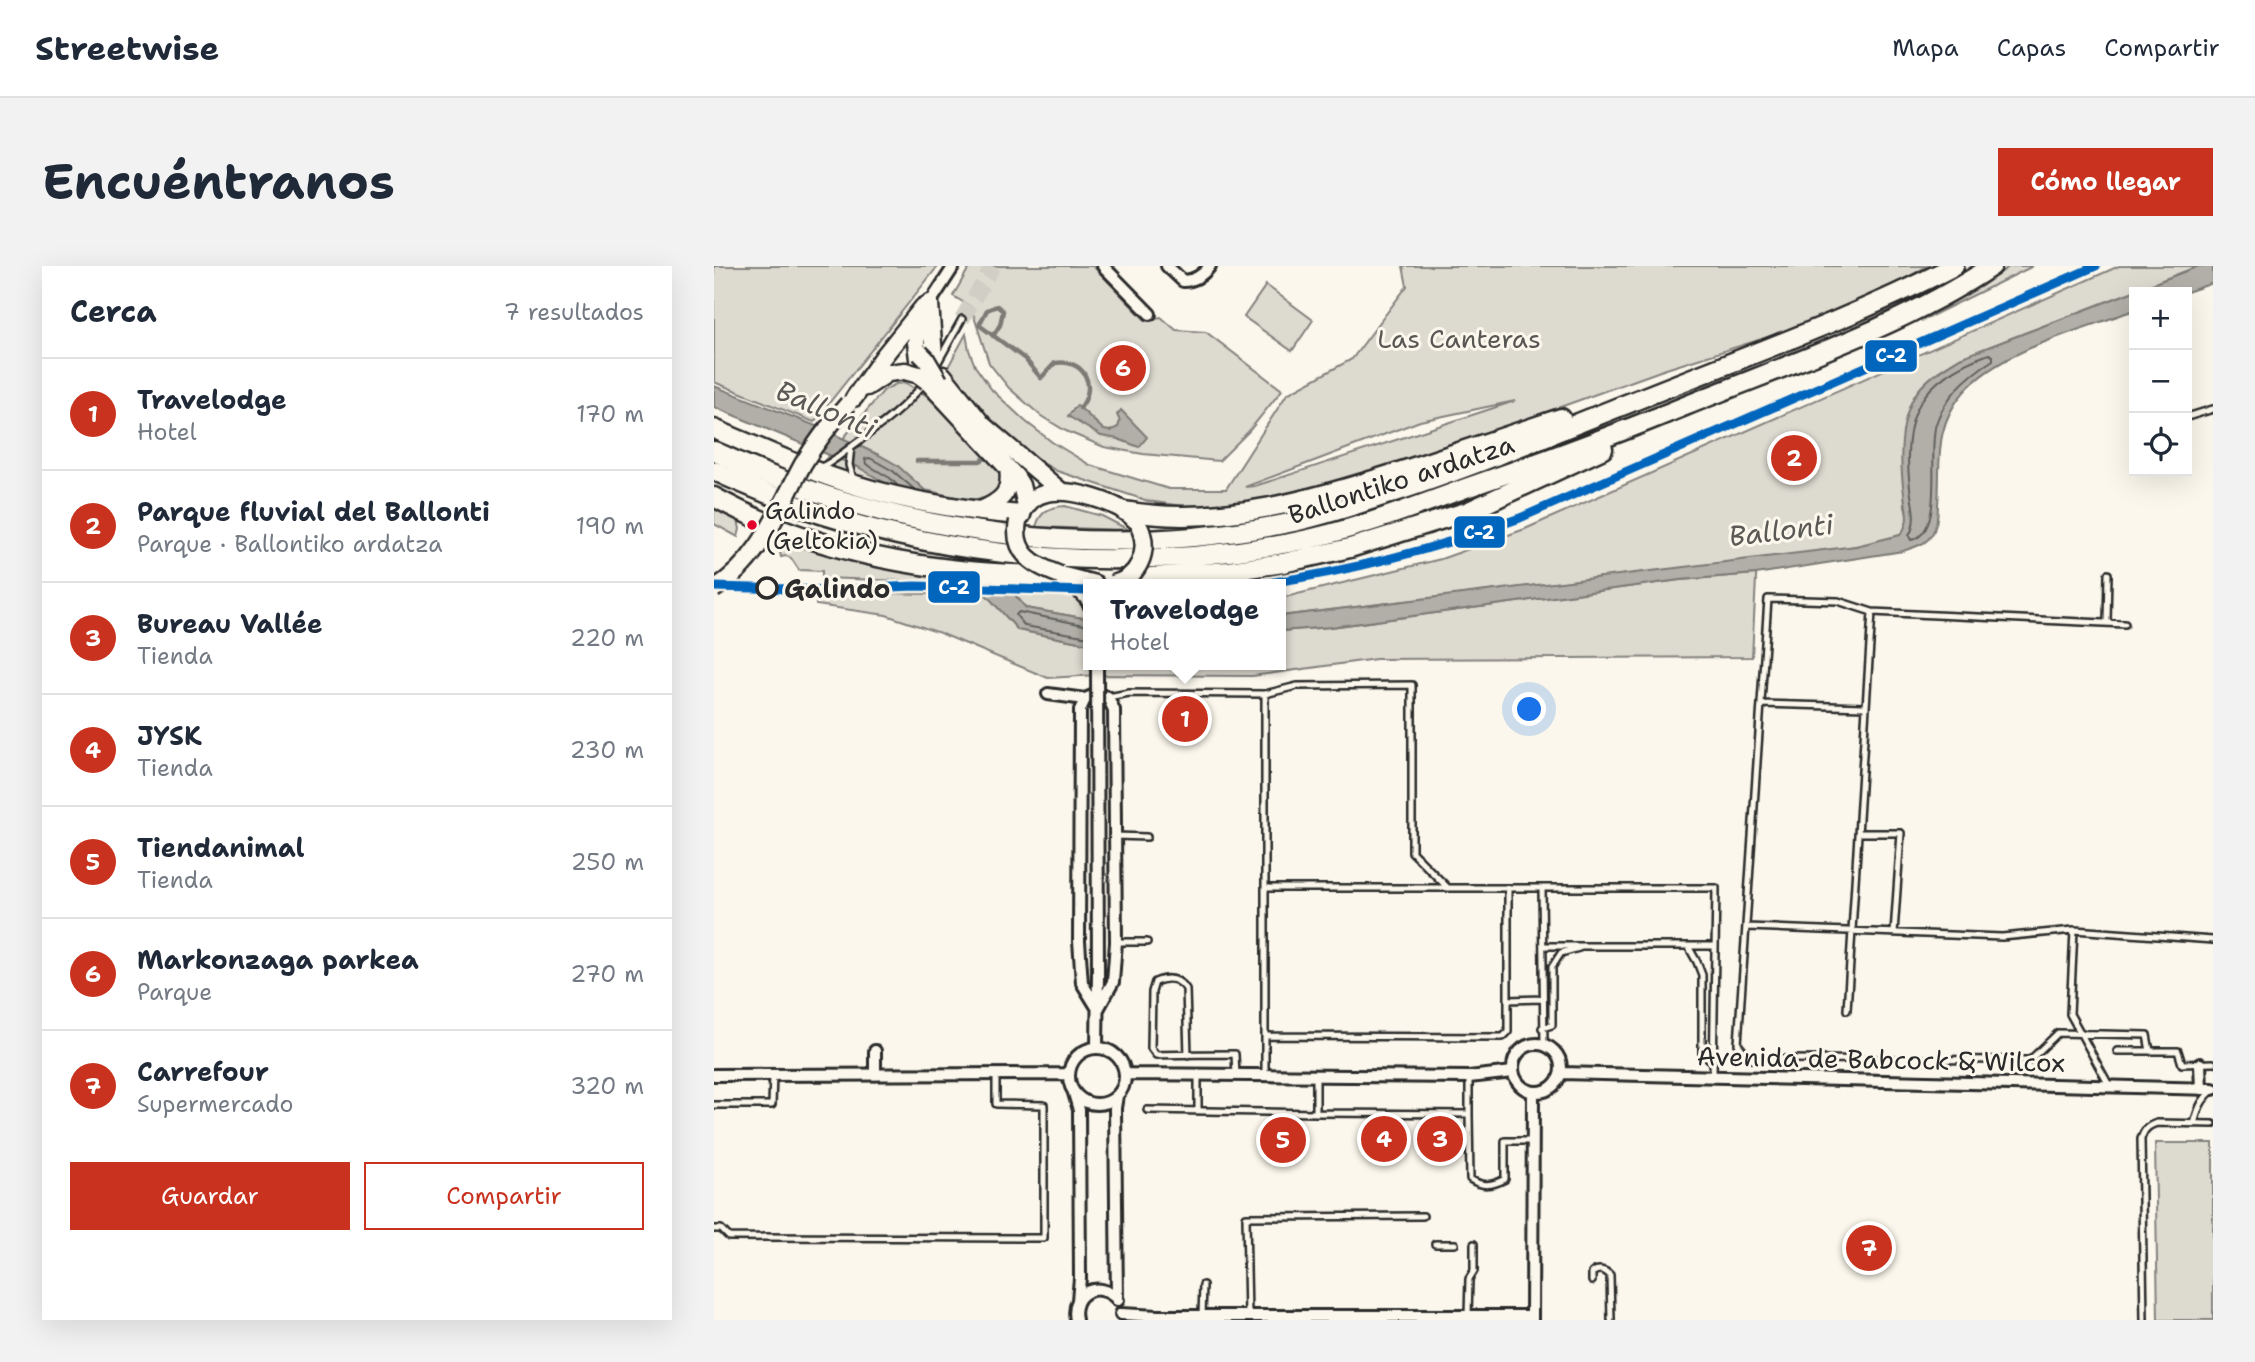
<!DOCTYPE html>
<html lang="es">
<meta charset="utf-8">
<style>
:root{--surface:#fff;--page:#f2f2f3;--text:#1f2937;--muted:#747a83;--line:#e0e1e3;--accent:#c8321e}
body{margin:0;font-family:"Shantell Sans",sans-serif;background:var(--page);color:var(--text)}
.controls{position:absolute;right:21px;top:21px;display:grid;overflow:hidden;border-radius:0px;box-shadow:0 7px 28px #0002}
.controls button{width:63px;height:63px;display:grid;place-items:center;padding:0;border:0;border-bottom:2px solid var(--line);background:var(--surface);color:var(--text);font:35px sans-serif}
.you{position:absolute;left:816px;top:444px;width:24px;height:24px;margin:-18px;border:5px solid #fff;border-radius:50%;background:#1a73e8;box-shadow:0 0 0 10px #1a73e833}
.badge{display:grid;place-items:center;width:46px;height:46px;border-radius:50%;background:var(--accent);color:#fff;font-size:23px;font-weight:700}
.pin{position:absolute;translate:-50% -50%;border:4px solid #fff;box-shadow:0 2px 7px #0006}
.popup{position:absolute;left:369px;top:313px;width:203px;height:91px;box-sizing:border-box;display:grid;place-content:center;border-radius:0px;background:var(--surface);filter:drop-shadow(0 2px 5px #0005);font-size:23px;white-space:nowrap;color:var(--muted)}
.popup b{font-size:26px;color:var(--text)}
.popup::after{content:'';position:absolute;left:50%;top:100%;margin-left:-14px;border:14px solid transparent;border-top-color:var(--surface)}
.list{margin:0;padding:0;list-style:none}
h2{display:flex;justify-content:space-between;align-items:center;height:91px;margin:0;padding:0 28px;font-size:30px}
h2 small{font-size:23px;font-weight:400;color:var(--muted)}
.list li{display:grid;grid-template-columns:46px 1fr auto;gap:21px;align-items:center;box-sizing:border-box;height:112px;padding:0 28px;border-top:2px solid var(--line)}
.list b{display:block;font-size:26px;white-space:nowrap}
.list p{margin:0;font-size:23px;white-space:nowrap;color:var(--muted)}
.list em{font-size:23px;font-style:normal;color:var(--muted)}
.actions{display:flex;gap:14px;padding:21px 28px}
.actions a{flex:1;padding:16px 0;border:2px solid var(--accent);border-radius:0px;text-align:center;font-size:24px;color:var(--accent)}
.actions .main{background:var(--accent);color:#fff}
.icon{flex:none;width:38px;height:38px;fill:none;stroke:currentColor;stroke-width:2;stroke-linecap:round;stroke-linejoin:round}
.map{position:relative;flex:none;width:1499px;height:1054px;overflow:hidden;border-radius:0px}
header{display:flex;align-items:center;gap:42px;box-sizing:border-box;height:98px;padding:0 35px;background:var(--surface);border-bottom:2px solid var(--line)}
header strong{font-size:33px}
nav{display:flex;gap:38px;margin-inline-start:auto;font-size:24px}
.intro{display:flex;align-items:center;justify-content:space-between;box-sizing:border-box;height:168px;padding:0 42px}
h1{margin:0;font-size:49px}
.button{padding:18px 32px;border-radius:0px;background:var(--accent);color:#fff;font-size:24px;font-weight:700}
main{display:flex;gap:42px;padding:0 42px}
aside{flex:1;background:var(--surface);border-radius:0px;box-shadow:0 7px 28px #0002}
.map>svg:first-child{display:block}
</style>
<header>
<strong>Streetwise</strong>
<nav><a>Mapa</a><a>Capas</a><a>Compartir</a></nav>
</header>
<div class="intro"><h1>Encuéntranos</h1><a class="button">Cómo llegar</a></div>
<main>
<aside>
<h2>Cerca<small>7 resultados</small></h2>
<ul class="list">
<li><span class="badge">1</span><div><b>Travelodge</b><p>Hotel</p></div><em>170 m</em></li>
<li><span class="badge">2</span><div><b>Parque fluvial del Ballonti</b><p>Parque · Ballontiko ardatza</p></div><em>190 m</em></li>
<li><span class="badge">3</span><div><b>Bureau Vallée</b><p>Tienda</p></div><em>220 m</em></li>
<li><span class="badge">4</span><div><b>JYSK</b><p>Tienda</p></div><em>230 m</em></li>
<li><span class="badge">5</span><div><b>Tiendanimal</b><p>Tienda</p></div><em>250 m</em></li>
<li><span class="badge">6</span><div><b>Markonzaga parkea</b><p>Parque</p></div><em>270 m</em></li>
<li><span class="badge">7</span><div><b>Carrefour</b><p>Supermercado</p></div><em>320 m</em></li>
</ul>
<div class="actions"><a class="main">Guardar</a><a>Compartir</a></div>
</aside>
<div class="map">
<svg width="1499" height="1054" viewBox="0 0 1499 1054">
<rect width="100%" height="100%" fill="#fbf7ec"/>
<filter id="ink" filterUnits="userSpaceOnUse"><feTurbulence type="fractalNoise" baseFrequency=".0143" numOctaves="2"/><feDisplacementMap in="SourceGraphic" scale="14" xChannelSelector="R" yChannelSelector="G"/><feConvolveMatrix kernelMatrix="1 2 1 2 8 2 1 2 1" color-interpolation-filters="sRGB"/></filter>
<g filter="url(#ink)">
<path fill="#dddad0" stroke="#84827e" stroke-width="2" fill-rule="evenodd" d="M0 0H224L100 156 0 116Z
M256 0H379L431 54 447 51 462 64 492 66 568 124 535 165 505 195 429 188 390 181 352 165 327 150 295 122 275 97 257 41 239 30Z
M689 0H1213L1134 46 949 104 615 224 516 238 468 240 434 235 343 205 317 190 260 137 237 109 234 101 252 68 255 84 261 100 278 124 311 155 338 176 376 199 455 223H512L573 128 638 93 693 20ZM801 135 541 220 531 221 706 155Z
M1296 0H1319L1207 55 1268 20Z
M1405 0H1485L1246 92C1229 102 1210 113 1200 131 1183 164 1190 205 1191 240 1195 251 1195 264 1184 270 1177 274 1166 275 1158 277 1120 285 1081 288 1043 293L1038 391 662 393 538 410 383 409 334 412 226 367 172 349 102 339V326L274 329 304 364 375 378V399H567V365L617 361 966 314 1042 308 1043 293 567 350V332L727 293 811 263Z
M552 19 599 54 578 85 530 51Z
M192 117 213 130 283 199C288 211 288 226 274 231 256 237 234 229 216 225 178 219 142 212 105 201L170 124 182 118Z
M0 239 24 254 26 263 24 271 0 258Z
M351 240 388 250 415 264 322 261C326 245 336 241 351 240Z
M70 272 149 295 253 317 108 312V305L85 304 77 292 72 290 67 291 66 286 59 281Z
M300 327 375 330V353L312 342Z
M1499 877V1054H1444L1441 877Z"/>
<path fill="#b1afa7" stroke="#7b7a75" stroke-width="2" d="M1485 0H1499V17L1473 26H1420V44C1368 64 1285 84 1249 127 1219 162 1227 197 1224 239 1224 250 1223 261 1217 270 1211 279 1199 281 1189 285L1042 308 966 314 617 361 567 365V350L1142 280 1186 269C1197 256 1192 244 1190 228 1186 198 1185 158 1200 131 1210 113 1230 102 1246 92Z
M0 120 102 160 165 189 183 199 215 228 312 342 375 353V378L304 364 171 217 144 201 0 141Z
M363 139 390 164 396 165 404 161 406 155 403 149 407 144 433 171 425 181 404 173 387 170 354 150Z"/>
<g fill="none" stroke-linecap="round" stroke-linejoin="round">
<path stroke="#61605d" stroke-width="2" d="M1275 88 1279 90V94C1255 109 1231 130 1222 158 1213 185 1232 267 1197 274L1195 270C1204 254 1198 239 1196 222 1187 150 1205 113 1275 88Z
M183 219 176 212 152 198 151 193 156 192 179 205 200 223
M375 360 305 346 302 349 311 360 375 371"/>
<path stroke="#7b7a75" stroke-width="4.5" d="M279 70 286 59 289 45 283 40 273 44 265 59 311 93 327 112 341 97C370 92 384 120 366 142
M203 195H266L270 193"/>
<path stroke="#d1cec5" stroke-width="16" stroke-dasharray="16 8" stroke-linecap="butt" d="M248 53 279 0"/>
<defs>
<path id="lane" d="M224 96 248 53
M1473 151 1499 143
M137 181 135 199 139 213
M105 202C118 197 126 189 137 181 164 161 190 143 211 116
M1393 357 1394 308
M1411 358 1158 346 1124 335 1054 333 1024 778 1036 793 1316 794 1344 767 1433 769 1436 785
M394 431 415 427 551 428
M1047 438 1151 441
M1144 567H1187L1180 667
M401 570 433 571
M551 622H1002L999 812
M828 622 830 779
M1033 661 1288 671 1360 664 1499 674
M1360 664 1356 748 1396 821
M402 676H433
M829 680H1001
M974 680 983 696 988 709V787L999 796
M794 734 828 733
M1133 744 1158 346
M828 762 838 759V701L847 687 865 682
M551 770 789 771 794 766V622
M1403 785H1464L1468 798 1499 797
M474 789 472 723C464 711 453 711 441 716L438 726 437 782 442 789C469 788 495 788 521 788L522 810
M551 808V428L583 420 698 419V586L734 622
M484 809V844
M602 810V847L755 848V811
M0 839H58L59 809
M433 844 602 847
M755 848 756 913C768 921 778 920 791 913V875H818
M1480 858C1484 844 1486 835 1498 825
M0 963H7L15 971 330 972V839L282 838V809
M721 978H741
M878 1015V1007C884 1002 891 1004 896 1009L897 1054
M488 1050 489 1019
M534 1050 532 951 709 950
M754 1050 755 1013 760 1005V978
M1430 1054 1427 873C1430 864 1433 860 1443 857L1499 858"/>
<path id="street" d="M389 0 436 48
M453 0 469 15C480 15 489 9 496 0
M216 37 240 0
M352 312 373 335 375 339
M334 428 371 433
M383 428 394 431 400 444 402 676 399 716 384 743 368 717 365 675 366 444 371 433Z
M799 802a24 24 0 1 1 48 0a24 24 0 1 1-48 0Z
M383 781 384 708
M355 810a28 28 0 1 1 56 0a28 28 0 1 1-56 0Z
M1486 798 1487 823
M847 807 1499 823
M411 808 755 811 799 806
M0 809 355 808
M161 809V785
M360 827 365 844 366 1012 364 1034
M403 830 401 842 403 1034
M407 1048 444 1050H818
M362 1054C356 1026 385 1013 404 1034
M818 1054 819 826"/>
<path id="secondary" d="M204 93 202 76 207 47
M229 109 269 159 348 226
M213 115 302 211 307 219 312 240
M153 121 174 107 191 105
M140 132 169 91 209 41 216 37 220 91
M265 245C287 235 298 228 294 202
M308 247C313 237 322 229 333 227 357 222 405 236 421 254
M346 309 381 318"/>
<path id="primary" d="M0 163C38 179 75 196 114 210 175 232 242 244 307 249
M0 185C178 269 382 296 575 257 605 251 635 241 663 232 749 205 831 170 915 137 1024 93 1135 54 1240 0
M0 205C35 220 71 236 107 248 258 296 419 306 575 277 634 266 692 244 749 223 824 197 898 170 971 140 1072 99 1188 61 1278 0
M0 231C106 290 226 309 346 309
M411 245C507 262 605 232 694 203 745 186 796 169 847 152
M414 313 515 305 569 297 636 282 755 245 889 183"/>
</defs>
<use href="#lane" stroke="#2b2b2b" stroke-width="10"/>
<use href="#street" stroke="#2b2b2b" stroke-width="16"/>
<use href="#secondary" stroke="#2b2b2b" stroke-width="21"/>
<use href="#primary" stroke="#2b2b2b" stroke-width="23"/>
<use href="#lane" stroke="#fbf7ec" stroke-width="5"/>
<use href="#street" stroke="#fbf7ec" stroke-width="10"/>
<use href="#secondary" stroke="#fbf7ec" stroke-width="16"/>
<use href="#primary" stroke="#fbf7ec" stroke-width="18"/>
<defs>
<path id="street-bridge" d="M383 399 384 708"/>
<path id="secondary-bridge" d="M206 87 212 93 225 115
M191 105 205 109 213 115
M304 255C298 287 319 299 346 309
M398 318C424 313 436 286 426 262
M0 323C46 295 64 244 89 198 102 176 117 157 134 138"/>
</defs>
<use href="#street-bridge" stroke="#2b2b2b" stroke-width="16" stroke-linecap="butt"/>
<use href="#secondary-bridge" stroke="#2b2b2b" stroke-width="21" stroke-linecap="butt"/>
<use href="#street-bridge" stroke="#fbf7ec" stroke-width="10"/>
<use href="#secondary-bridge" stroke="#fbf7ec" stroke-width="16"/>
<defs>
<path id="rail-1" d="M548 318C637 305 722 283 806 252L1382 0
M0 321 113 324 201 320 375 325"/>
</defs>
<use href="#rail-1" stroke="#fbf7ec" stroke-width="14"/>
<use href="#rail-1" stroke="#0065bd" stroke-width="9"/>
</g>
</g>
<circle fill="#e4002b" stroke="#fbf7ec" stroke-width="2.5" cx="38" cy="259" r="6"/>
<circle fill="#fbf7ec" stroke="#2b2b2b" stroke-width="3.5" cx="53" cy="322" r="10"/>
<g text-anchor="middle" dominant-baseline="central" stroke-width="6" stroke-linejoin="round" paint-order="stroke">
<g font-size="24" fill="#2b2b2b" stroke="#fbf7ec" text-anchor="start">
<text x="51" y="245">Galindo<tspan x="51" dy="30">(Geltokia)</tspan></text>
</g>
<g font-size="26" fill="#585754" stroke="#fbf7ec">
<text x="745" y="72">Las Canteras</text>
</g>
<g font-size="26" fill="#2b2b2b" stroke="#fbf7ec">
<text transform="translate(687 213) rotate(-18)">Ballontiko ardatza</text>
<text transform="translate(1167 793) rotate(1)">Avenida de Babcock &amp; Wilcox</text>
</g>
<g font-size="26" font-weight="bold" fill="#2b2b2b" stroke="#fbf7ec" text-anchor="start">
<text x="70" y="322">Galindo</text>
</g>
<g font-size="28" font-style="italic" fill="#5a5956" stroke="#fbf7ec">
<text transform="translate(112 143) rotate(23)">Ballonti</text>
<text transform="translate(1067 264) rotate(-7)">Ballonti</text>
</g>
</g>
<g stroke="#fbf7ec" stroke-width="2.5">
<rect x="1150" y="73" width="54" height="34" rx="7" fill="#0065bd"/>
<rect x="739" y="249" width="53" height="34" rx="7" fill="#0065bd"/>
<rect x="213" y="304" width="54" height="34" rx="7" fill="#0065bd"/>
</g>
<g font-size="19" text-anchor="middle" font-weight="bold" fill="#fff">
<text x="1177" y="96">C-2</text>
<text x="765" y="273">C-2</text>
<text x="240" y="328">C-2</text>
</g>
</svg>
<div class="controls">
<button>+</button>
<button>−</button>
<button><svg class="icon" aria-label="locate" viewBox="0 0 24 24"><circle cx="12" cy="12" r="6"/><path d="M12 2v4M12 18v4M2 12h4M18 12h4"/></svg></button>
</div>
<div class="you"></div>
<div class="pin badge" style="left:471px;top:453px">1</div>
<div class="popup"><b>Travelodge</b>Hotel</div>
<div class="pin badge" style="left:1080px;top:192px">2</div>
<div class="pin badge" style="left:726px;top:873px">3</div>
<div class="pin badge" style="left:670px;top:873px">4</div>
<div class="pin badge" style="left:569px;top:874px">5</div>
<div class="pin badge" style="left:409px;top:102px">6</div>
<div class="pin badge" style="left:1155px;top:982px">7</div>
</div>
</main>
